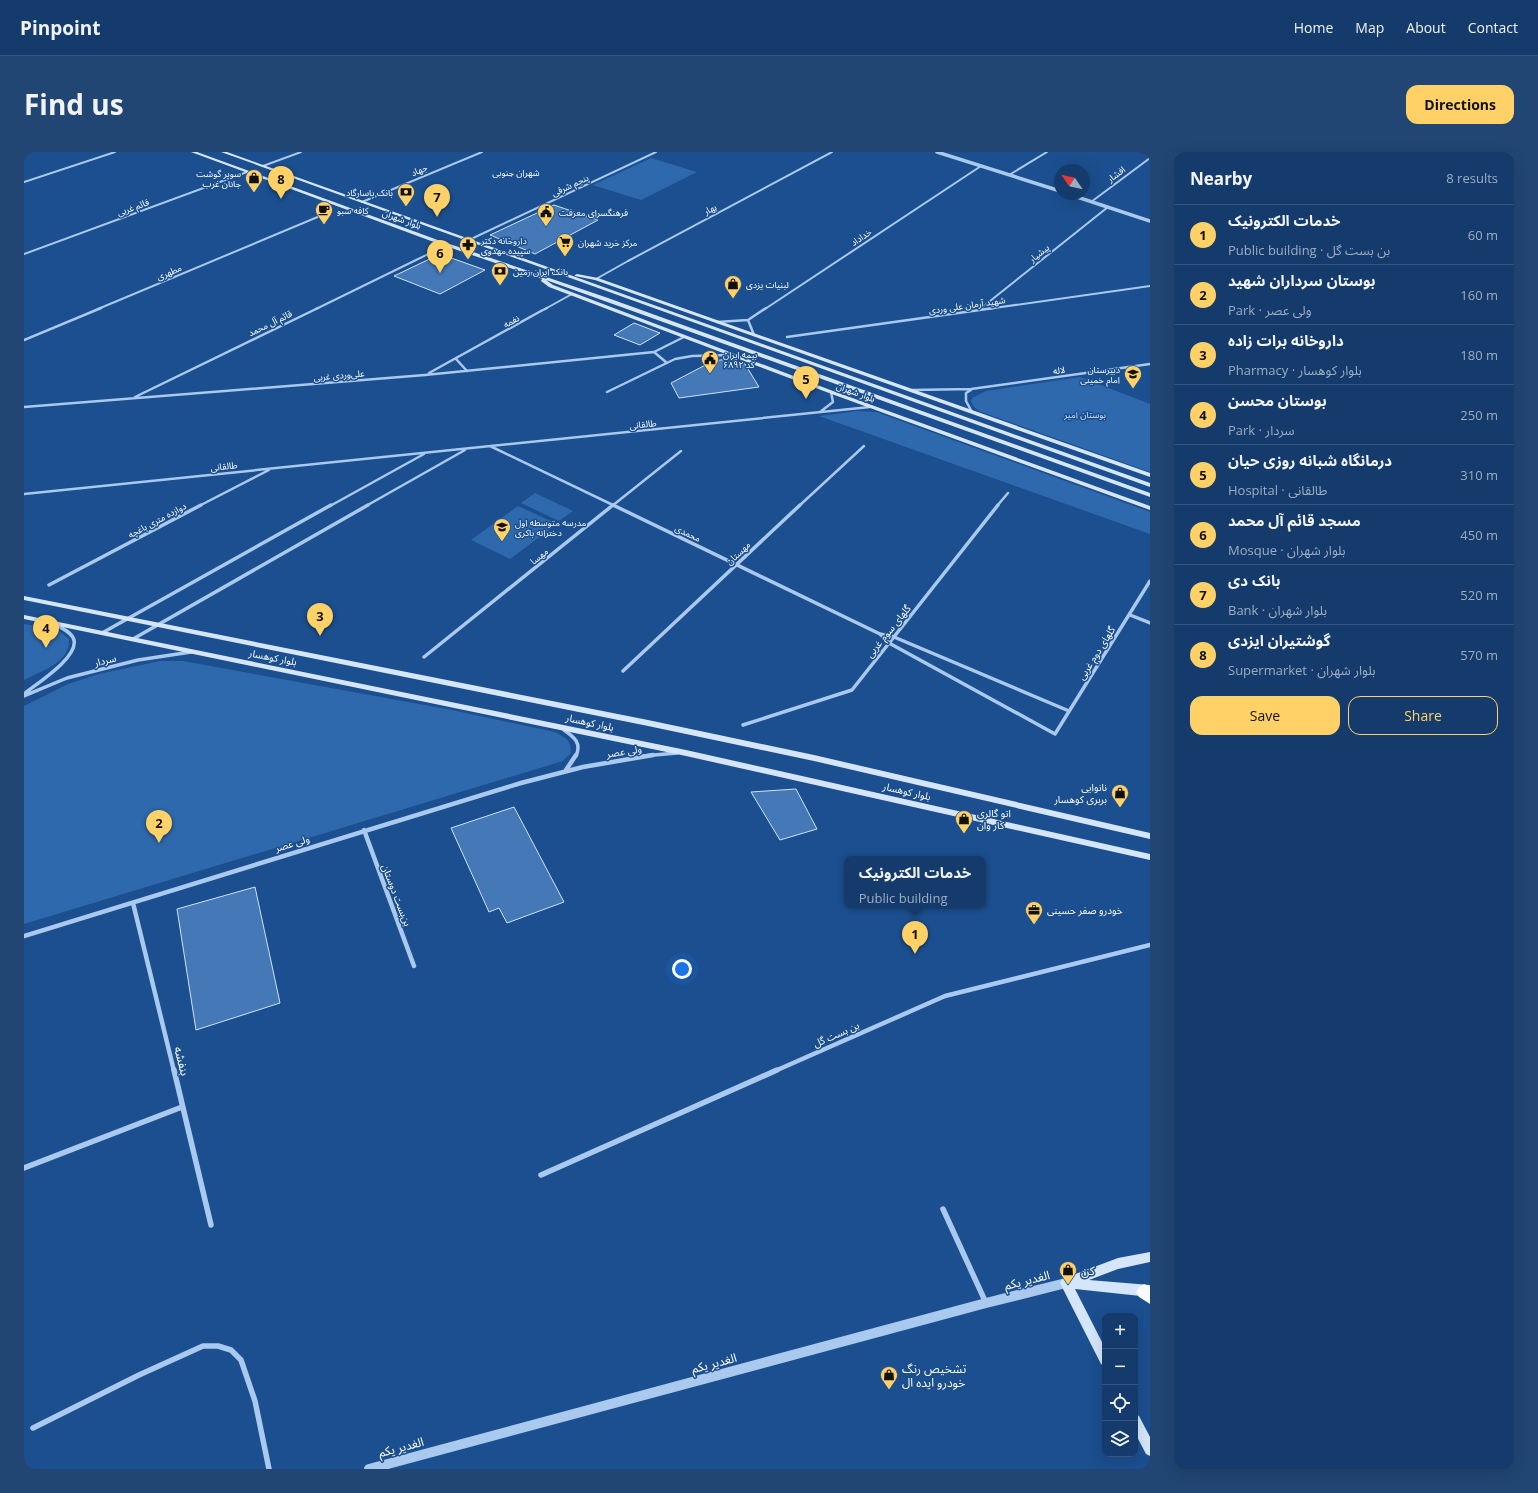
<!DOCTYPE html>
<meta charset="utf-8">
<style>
:root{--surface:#143b6b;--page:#214673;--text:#f1f3f6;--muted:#9dadc1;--line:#33557e;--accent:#ffd166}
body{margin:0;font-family:"Open Sans","Noto Sans Arabic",sans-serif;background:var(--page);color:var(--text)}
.controls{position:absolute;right:12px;bottom:12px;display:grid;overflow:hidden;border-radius:8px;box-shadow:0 4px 16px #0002}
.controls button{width:36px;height:36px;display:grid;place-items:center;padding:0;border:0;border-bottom:1px solid var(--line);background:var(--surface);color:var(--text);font:20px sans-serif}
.compass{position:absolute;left:1030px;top:12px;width:36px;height:36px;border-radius:50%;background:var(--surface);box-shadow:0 4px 16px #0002;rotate:304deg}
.you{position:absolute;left:658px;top:817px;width:14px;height:14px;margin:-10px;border:3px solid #fff;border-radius:50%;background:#1a73e8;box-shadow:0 0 0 6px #1a73e833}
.badge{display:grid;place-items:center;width:26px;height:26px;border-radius:50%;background:var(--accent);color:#111;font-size:13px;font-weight:700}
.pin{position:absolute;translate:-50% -33px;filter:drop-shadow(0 1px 2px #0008)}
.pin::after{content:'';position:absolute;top:21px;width:14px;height:12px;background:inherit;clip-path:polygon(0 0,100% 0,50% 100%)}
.popup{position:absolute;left:820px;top:704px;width:142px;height:52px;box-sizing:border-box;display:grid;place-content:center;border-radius:8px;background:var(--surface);filter:drop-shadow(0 1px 3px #0005);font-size:13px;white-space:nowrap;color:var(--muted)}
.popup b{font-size:15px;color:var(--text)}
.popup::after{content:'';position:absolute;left:50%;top:100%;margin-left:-8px;border:8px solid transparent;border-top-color:var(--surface)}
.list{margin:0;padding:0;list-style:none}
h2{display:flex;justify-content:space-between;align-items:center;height:52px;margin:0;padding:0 16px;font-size:17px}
h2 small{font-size:13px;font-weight:400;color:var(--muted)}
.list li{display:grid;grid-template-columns:26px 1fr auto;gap:12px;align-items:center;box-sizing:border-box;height:60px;padding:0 16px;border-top:1px solid var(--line)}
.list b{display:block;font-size:15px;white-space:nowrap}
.list p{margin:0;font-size:13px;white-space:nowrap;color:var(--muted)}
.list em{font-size:13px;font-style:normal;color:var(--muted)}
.actions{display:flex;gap:8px;padding:12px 16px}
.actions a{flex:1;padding:9px 0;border:1px solid var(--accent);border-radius:12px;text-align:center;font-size:14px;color:var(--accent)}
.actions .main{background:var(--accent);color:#111}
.icon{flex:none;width:22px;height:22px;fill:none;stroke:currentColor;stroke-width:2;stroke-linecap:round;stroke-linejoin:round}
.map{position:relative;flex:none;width:1126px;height:1317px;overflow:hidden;border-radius:12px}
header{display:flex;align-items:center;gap:24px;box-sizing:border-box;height:56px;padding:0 20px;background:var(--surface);border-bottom:1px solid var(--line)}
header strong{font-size:19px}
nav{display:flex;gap:22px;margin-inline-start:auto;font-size:14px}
.intro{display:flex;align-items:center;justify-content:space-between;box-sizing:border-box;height:96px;padding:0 24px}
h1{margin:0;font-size:28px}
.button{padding:10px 18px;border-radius:12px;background:var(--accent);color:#111;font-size:14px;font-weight:700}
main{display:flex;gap:24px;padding:0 24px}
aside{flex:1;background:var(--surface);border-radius:12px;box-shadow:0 4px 16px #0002}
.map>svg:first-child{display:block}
</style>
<header>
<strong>Pinpoint</strong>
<nav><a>Home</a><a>Map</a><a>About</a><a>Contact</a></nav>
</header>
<div class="intro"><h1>Find us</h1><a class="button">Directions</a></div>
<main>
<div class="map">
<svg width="1126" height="1317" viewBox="0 0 1126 1317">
<rect width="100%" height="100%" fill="#1b4f8f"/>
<path fill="#2e69ad" d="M627 6 673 20 617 48 569 33Z
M1056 225 1126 252V320L955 259 950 255 947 250 948 246 962 239Z
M834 259 852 260 1126 360V382L795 264Z
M511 341 549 359 535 369 497 351Z
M494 354 533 372 486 407 447 388Z
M0 472 34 478 45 487C46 511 17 519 0 528Z
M136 509H159L428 558 531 580C542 586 547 588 547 601L539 609 0 772V554L44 532 75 522Z"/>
<path fill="#4478b7" stroke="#cfe3fa" d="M530 53 574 68 511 102 466 83Z
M416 102 461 118 416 142 370 124Z
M610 171 636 181 616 193 590 183Z
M704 207 721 212 735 235 655 246 647 231 689 209Z
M772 637 793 677 756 688 727 640Z
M490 655 540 750 483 771 475 756 465 760 427 676Z
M231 735 256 851 172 878 153 757Z"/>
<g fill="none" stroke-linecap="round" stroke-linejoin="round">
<path stroke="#a9c9ee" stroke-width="2" d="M390 109 423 93
M572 127 604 109
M521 157 548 142"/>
<path stroke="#a9c9ee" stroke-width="2.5" d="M517 159 523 156"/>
<path stroke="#a9c9ee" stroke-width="2" d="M239 14 277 0
M985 23 1023 0
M0 30 91 0
M338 50 458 0
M1067 50 1126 6
M445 88 632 0
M0 102 223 20
M604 109 808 0
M74 157 296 64
M292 157 390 109
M741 157 957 14
M956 157 1084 55
M963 157 1126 134"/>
<path stroke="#a9c9ee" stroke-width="2.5" d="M956 157 957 156
M724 168 742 156
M693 170 724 168 730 183
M763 185 970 156
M0 188 77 156
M630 200 643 211
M432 207 443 219
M405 221 517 159
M888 238 947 237 1126 212
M947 238 942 241V249L948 260
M583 240 651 207 668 204 709 203
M111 245 294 156
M0 255 401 223 630 200 660 185
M796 260 809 250 807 240
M466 294 591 354
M0 342 846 255
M175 354 245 318
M306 354 400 302
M342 354 441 298
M588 354 657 299
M775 354 840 294
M973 354 984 341"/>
<path stroke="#a9c9ee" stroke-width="3.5" d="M589 353 856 482 870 485 1045 559
M25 433 177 353
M1106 463 1126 471
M78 481 307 353
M856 482 865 491 1031 582 1126 429
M109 487 344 353
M400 505 589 353
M599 519 776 353
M0 542C12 532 54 506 50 488 48 480 37 476 31 472
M0 544 43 526 114 508 167 500
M719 573 828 538 974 353
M540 578C550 585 558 591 552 604
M619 604 653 601"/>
<path stroke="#a9c9ee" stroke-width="4.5" d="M542 618 552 603
M340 678 390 814
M109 751 150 919
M0 784 497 631 559 615 629 603
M751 919 921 844 1126 793"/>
<path stroke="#a9c9ee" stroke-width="5.5" d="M150 918 187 1073
M0 1016 158 955
M517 1023 753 918
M919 1057 962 1151
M9 1276 115 1223 179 1194H194L207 1198 217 1208 231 1249 245 1317"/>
<path stroke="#a9c9ee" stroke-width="3.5" d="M913 0 1036 39
M1044 42 1126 69"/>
<path stroke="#a9c9ee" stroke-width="10" d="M345 1317 962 1151 1042 1131"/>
<path fill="#d6e6fa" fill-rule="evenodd" d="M167 0H173L411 87 584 146 1126 341V345L522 128 529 133 809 239 1126 354V358L805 241 525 135 517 129 518 127 407 89Z
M197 0H203L1126 331V335Z
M553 122 574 126 1126 321V325L571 128 551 124V123Z
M0 444 624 568 790 603 1126 681V687L790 609 624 574 0 448Z
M0 463 662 598 1126 702V708L662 604 0 467Z
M1126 1100V1110L1094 1117 1065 1128 1126 1133V1145L1051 1137 1081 1196V1214L1077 1212 1038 1135 1036 1131 1038 1127 1094 1106Z
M1111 1262 1115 1264 1126 1285V1304L1122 1302 1111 1281Z"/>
<path fill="#f8faff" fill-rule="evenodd" d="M1120 1132 1126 1135V1152L1115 1145 1112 1140 1115 1135Z"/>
</g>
<defs>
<symbol id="shop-pin" viewBox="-11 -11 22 30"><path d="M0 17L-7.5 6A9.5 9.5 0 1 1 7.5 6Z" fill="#ffd166" stroke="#1b4f8f"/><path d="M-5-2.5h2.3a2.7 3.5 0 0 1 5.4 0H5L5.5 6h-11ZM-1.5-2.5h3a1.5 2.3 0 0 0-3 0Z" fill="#111"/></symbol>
<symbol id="bank-pin" viewBox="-11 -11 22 30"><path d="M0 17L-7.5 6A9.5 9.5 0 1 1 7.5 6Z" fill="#ffd166" stroke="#1b4f8f"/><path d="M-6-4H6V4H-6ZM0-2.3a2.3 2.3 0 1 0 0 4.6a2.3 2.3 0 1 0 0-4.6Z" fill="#111"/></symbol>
<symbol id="cafe-pin" viewBox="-11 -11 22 30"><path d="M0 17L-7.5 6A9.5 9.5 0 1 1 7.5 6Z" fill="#ffd166" stroke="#1b4f8f"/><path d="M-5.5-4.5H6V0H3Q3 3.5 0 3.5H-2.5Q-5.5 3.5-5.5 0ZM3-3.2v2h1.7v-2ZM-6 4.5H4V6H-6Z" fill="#111"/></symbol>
<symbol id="civic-pin" viewBox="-11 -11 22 30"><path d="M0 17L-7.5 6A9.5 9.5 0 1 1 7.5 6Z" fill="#ffd166" stroke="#1b4f8f"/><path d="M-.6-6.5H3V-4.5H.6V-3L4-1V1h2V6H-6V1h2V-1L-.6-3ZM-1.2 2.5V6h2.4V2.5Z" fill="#111"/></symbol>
<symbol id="supermarket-pin" viewBox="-11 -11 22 30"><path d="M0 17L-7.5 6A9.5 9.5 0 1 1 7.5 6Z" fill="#ffd166" stroke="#1b4f8f"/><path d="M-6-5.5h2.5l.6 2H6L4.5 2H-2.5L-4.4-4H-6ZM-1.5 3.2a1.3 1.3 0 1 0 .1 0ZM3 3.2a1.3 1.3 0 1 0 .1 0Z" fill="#111"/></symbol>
<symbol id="pharmacy-pin" viewBox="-11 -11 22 30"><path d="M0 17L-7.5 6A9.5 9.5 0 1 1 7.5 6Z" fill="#ffd166" stroke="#1b4f8f"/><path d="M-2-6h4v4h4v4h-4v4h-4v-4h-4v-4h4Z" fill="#111"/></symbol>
<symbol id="school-pin" viewBox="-11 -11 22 30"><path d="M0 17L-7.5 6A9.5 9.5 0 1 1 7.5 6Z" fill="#ffd166" stroke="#1b4f8f"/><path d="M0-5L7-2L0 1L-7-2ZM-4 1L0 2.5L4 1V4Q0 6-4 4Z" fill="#111"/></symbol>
<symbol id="office-pin" viewBox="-11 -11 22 30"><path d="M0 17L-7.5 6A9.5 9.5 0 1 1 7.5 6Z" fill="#ffd166" stroke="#1b4f8f"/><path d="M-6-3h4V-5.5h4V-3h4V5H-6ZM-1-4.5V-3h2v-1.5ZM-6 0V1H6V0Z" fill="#111"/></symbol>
</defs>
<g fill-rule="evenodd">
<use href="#shop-pin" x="220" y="16" width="20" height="27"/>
<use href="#bank-pin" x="372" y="30" width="20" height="27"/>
<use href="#cafe-pin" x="290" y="48" width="20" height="27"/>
<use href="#civic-pin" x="512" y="50" width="20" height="27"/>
<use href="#supermarket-pin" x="531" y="80" width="20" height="27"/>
<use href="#pharmacy-pin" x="434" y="83" width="20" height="27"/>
<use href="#bank-pin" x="466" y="109" width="20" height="27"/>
<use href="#shop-pin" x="699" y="122" width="20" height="27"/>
<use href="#civic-pin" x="676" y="197" width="20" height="27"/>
<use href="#school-pin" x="1099" y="212" width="20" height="27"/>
<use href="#school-pin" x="468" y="365" width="20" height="27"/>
<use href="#shop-pin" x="1086" y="631" width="20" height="27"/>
<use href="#shop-pin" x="930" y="657" width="20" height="27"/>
<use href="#office-pin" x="1000" y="748" width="20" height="27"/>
<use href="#shop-pin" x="1034" y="1108" width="20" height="27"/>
<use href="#shop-pin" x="855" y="1213" width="20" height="27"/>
</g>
<g text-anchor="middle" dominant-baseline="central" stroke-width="3" stroke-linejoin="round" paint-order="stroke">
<g font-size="9" fill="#fff" stroke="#1b4f8f">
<text transform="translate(395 18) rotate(-23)">جهاد</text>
<text transform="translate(1092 22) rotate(-37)">افشار</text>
<text transform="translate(546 33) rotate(-25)">پنجم شرقی</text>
<text transform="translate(109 55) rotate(-20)">قائم غربی</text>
<text transform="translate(686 57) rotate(-28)">بهار</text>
<text transform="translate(378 67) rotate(20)">بلوار شهران</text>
<text transform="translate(837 85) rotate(-34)">خداداد</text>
<text transform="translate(1015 101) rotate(-39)">پیشیار</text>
<text transform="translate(145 120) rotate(-23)">مطهری</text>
<text transform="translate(943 153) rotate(-8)">شهید آرمان علی وردی</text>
<text transform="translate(487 169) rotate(-29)">نغمه</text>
<text transform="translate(246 171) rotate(-26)">قائم آل محمد</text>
<text transform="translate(1035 218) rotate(-8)">لاله</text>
<text transform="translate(315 223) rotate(-5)">علی‌وردی غربی</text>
<text transform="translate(832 240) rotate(20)">بلوار شهران</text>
<text transform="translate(619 272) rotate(-6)">طالقانی</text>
<text transform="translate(200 314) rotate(-6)">طالقانی</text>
<text transform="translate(133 368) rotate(-28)">دوازده متری باغچه</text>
<text transform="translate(664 381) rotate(26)">محمدی</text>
<text transform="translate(714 401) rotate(-43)">مهستان</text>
<text transform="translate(515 404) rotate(-39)">مهسا</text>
</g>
<g font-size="9" fill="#fff" stroke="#1b4f8f">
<text x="492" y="20">شهران جنوبی</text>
</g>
<g font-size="9" fill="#fff" stroke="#1b4f8f" text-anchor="start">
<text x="217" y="21" text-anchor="end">سوپر گوشت<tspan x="217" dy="10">جانان غرب</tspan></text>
<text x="369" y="40" text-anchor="end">بانک پاسارگاد</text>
<text x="313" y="58">کافه سبو</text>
<text x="535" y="60">فرهنگسرای معرفت</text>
<text x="457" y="88">داروخانه دکتر<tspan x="457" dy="10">سپیده مهدوی</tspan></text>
<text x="554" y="90">مرکز خرید شهران</text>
<text x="489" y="119">بانک ایران زمین</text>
<text x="722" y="132">لبنیات یزدی</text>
<text x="699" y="202">بیمه ایران<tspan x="699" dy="10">کد ۶۸۹۲</tspan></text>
<text x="1096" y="217" text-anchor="end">دبیرستان<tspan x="1096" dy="10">امام خمینی</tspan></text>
<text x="491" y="370">مدرسه متوسطه اول<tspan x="491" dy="10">دخترانه باکری</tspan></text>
</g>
<g font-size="9" fill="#cfe3fa" stroke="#1b4f8f">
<text x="1061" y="262">بوستان امیر</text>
</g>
<g font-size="10" fill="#fff" stroke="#1b4f8f">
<text transform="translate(864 479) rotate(-51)">گلهای سوم غربی</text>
<text transform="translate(1072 501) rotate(-58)">گلهای دوم غربی</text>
<text transform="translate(249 505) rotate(11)">بلوار کوهسار</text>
<text transform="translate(81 508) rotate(-14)">سردار</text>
<text transform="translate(566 570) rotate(12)">بلوار کوهسار</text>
<text transform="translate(600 599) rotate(-9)">ولی عصر</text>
<text transform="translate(883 639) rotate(13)">بلوار کوهسار</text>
<text transform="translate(268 691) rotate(-17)">ولی عصر</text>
<text transform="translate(373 743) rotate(69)">بن‌بست دوستان</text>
<text transform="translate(812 882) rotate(-24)">بن بست گل</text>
</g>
<g font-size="10" fill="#fff" stroke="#1b4f8f" text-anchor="start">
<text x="1083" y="635" text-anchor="end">نانوایی<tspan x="1083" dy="12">بربری کوهسار</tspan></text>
<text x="953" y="661">اتو گالری<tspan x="953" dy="12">کار وان</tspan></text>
<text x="1023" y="758">خودرو صفر حسینی</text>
</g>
<g font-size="12" fill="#fff" stroke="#1b4f8f">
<text transform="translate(158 909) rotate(76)">بنفشه</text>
<text transform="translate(1003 1128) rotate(-14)">الغدیر یکم</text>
<text transform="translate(690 1211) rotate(-15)">الغدیر یکم</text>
<text transform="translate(377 1295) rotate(-15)">الغدیر یکم</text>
</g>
<g font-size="12" fill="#fff" stroke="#1b4f8f" text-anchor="start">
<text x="1057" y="1118">کن</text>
<text x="878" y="1216">تشخیص رنگ<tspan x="878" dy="14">خودرو ایده ال</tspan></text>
</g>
</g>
</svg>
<div class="controls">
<button>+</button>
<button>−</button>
<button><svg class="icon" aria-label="locate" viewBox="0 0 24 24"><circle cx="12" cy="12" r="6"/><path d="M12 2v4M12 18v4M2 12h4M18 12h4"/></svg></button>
<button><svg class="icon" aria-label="layers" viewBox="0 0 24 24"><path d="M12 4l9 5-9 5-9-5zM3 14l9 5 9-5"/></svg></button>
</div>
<svg class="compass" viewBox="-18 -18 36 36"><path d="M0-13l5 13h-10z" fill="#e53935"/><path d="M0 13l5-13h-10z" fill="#9dadc1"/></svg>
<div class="you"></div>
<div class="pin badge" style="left:891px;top:802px">1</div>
<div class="popup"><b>خدمات الکترونیک</b>Public building</div>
<div class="pin badge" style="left:135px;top:691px">2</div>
<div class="pin badge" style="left:296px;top:484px">3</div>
<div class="pin badge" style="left:22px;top:496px">4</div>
<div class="pin badge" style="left:782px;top:247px">5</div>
<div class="pin badge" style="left:416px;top:121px">6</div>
<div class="pin badge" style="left:413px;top:65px">7</div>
<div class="pin badge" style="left:257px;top:47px">8</div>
</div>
<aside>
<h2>Nearby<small>8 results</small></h2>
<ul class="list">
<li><span class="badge">1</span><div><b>خدمات الکترونیک</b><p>Public building · بن بست گل</p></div><em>60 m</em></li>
<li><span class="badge">2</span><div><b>بوستان سرداران شهید</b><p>Park · ولی عصر</p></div><em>160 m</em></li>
<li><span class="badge">3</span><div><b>داروخانه برات زاده</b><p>Pharmacy · بلوار کوهسار</p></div><em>180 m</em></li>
<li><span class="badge">4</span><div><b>بوستان محسن</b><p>Park · سردار</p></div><em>250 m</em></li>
<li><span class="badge">5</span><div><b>درمانگاه شبانه روزی حیان</b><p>Hospital · طالقانی</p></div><em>310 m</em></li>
<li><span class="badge">6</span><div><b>مسجد قائم آل محمد</b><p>Mosque · بلوار شهران</p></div><em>450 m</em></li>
<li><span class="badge">7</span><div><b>بانک دی</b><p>Bank · بلوار شهران</p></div><em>520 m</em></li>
<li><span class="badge">8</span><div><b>گوشتیران ایزدی</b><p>Supermarket · بلوار شهران</p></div><em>570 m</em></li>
</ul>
<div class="actions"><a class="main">Save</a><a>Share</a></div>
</aside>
</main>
